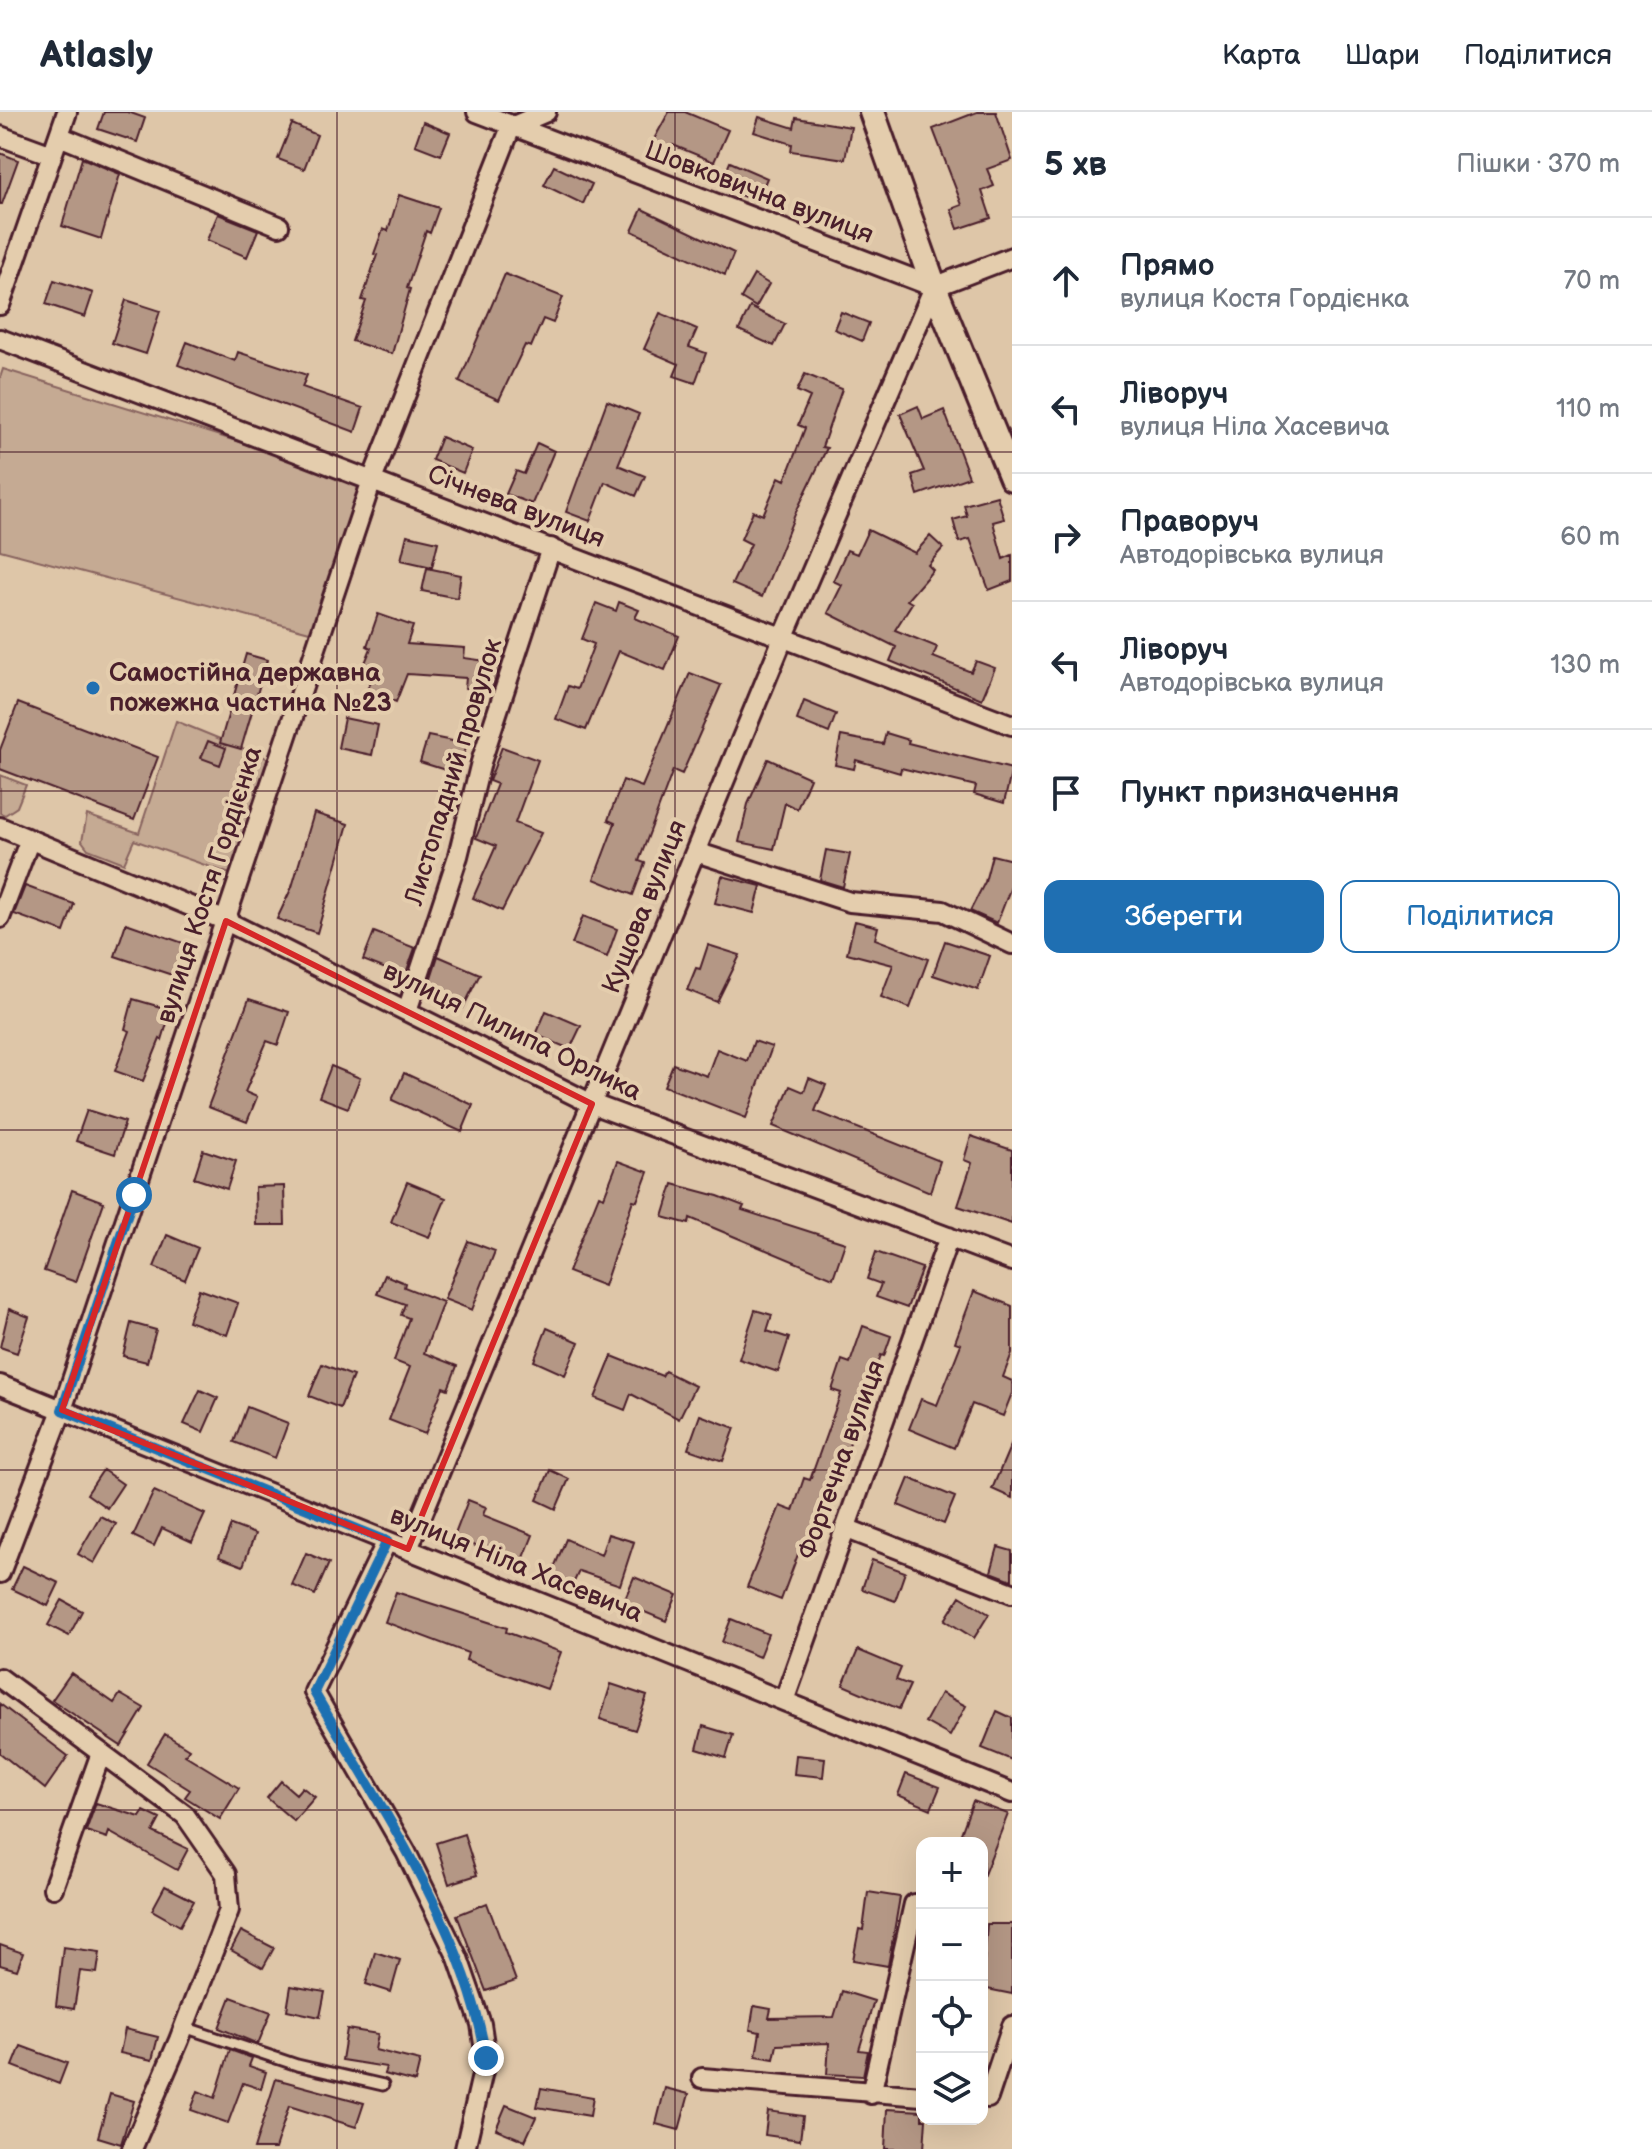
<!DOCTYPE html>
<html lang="uk">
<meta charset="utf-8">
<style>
:root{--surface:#fff;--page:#f6f6f7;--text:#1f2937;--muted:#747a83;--line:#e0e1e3;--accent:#1f6fb2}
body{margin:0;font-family:"Balsamiq Sans",sans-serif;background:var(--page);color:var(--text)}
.controls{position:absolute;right:24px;bottom:24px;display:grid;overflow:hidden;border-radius:16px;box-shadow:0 8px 32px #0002}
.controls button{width:72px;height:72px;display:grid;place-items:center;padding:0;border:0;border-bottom:2px solid var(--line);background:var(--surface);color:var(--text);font:40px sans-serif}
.stop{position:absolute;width:24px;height:24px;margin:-18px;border:6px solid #1f6fb2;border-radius:50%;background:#fff}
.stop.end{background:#1f6fb2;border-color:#fff;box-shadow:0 2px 8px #0008}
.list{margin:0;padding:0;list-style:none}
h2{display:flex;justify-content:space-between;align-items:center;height:104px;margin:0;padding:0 32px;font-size:34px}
h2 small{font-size:26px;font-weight:400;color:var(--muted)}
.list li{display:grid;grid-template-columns:52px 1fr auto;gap:24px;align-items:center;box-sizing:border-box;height:128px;padding:0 32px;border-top:2px solid var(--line)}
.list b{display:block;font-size:30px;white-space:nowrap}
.list p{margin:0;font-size:26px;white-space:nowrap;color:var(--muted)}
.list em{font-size:26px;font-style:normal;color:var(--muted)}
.actions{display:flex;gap:16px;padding:24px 32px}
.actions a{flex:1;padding:18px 0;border:2px solid var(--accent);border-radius:16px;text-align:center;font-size:28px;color:var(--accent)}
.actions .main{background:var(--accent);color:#fff}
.icon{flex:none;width:44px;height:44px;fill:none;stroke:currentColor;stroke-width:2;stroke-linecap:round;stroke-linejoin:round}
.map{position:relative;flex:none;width:1012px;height:2037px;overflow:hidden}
header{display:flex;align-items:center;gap:48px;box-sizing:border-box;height:112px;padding:0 40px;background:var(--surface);border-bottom:2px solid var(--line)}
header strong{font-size:38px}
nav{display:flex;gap:44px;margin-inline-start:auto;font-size:28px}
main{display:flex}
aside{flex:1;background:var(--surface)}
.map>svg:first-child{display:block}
</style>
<header>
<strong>Atlasly</strong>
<nav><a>Карта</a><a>Шари</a><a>Поділитися</a></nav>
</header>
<main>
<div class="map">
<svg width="1012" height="2037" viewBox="0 0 1012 2037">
<rect width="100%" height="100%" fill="#dec6a8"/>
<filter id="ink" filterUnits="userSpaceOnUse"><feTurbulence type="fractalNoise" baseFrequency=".0125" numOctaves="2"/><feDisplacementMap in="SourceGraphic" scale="16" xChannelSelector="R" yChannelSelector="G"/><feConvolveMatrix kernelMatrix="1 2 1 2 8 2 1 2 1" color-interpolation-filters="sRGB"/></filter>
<g filter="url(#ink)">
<path fill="#c5aa93" stroke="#88645f" stroke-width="2" d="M3 257 365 369 321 523 0 438V266Z
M176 609 269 647 233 763 134 728 124 751 88 737 82 729 87 703 139 721Z
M0 663 26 673 17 695 5 703 0 701Z"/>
<path fill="#b49785" stroke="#4a1f2b" stroke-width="2" d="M104 0H128L145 6 137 30 98 17Z
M669 0H685L728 18 714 50 673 33 669 39 653 29Z
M977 0H996L1012 48 987 57 994 74 982 79 991 106 958 117 951 97 962 93 933 17Z
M759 5 794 16 796 6 851 15 845 47 791 39 792 32 754 20Z
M423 10 450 21 441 43 415 33Z
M292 12 317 23 304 57 278 47Z
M0 41 18 48 2 92H0Z
M82 46 120 62 101 127 62 114Z
M730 50 767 66 757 90 720 75Z
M554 54 592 72 583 92 544 73Z
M399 83 439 96 430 121 426 119 407 176 410 177 392 242 352 229 366 189 362 188 377 143 374 142 383 117 388 119Z
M642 97 734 141 725 163 632 119Z
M218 102 258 118 247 145 207 128Z
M505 162 563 185 553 211 543 207 531 235 525 233 499 288 459 270Z
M754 163 769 172 756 195 741 186Z
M54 168 93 181 85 205 46 192Z
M126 188 160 199 146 242 112 231Z
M750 195 785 212 774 234 739 218Z
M841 200 869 211 862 229 834 217Z
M660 201 697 217 689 235 706 241 695 271 674 264 679 252 644 237Z
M187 230 235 249 238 240 307 263 302 275 363 296 355 320 178 253Z
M805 262 842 277 822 335 827 336 796 400 762 485 732 472 751 432 741 427 753 399 763 403 779 365 785 368 805 316 798 313 810 285 797 279Z
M607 289 639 302 618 353 645 364 636 384 605 370 590 409 566 400Z
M918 294 923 307 944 298 969 365 918 383 912 363 924 359 900 302Z
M441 325 472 338 463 361 432 348Z
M537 331 554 339 532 392 506 382 516 359 524 362Z
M997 384 1004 407 993 410 1003 447 1012 443V469L989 478 970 427 959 430 953 408 967 404 964 393Z
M868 418 915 441 930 424 943 436 928 453 933 458 907 488 912 491 895 518 937 535 933 545 971 560 976 549 995 556 982 587 890 549 896 535 828 501 842 473 833 469 847 438 857 442Z
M407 423 438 430 432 455 401 448Z
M427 456 461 463 457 486 422 479Z
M619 490 639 498 635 506 679 524 665 558 619 539 586 618 556 607 568 574 577 577 594 532 582 527 596 491 616 499Z
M378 502 413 514 407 532 465 536 464 546 501 551 491 580 465 576 466 566 407 562 396 590 367 578 372 566 361 561 371 536 367 534Z
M246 542 267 548 241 637 220 631Z
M690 561 721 573 682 662 673 658 639 749 645 751 633 783 594 767 615 711 608 708 623 668 642 675Z
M804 589 836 602 829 621 797 608Z
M18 591 158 645 134 708 0 657V638Z
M344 606 378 613 372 643 338 636Z
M886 621 909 628 908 631 1012 657 1004 691 974 682 976 674 901 656 900 661 856 648 854 657 835 653 841 624 883 632Z
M428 624 467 632 458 662 420 650Z
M208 629 226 636 220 653 201 646Z
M502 635 538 648 515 711 541 721 502 799 473 786 496 734 476 726 497 672 489 669Z
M768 647 810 666 797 697 785 691 774 737 739 730 748 692Z
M314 701 348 712 317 821 277 807 292 775Z
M826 738 850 742 843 775 820 768Z
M992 743 1012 748V772L997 811 970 799 985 770Z
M722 764 761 774 754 801 715 791Z
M25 774 74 792 64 820 14 802Z
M583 804 617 817 607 845 572 832Z
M855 809 878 815 875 827 928 847 910 896 881 885 893 853 847 841Z
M126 811 189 833 178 865 115 844Z
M374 820 415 836 402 872 388 866 391 859 363 848Z
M945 829 990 844 978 878 933 863Z
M708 833 740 843 717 890 687 878 696 856 700 857Z
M438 844 480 862 463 896 427 878Z
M133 887 171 898 162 928 160 927 143 969 115 959 130 919 125 917Z
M249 887 289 900 278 933 267 929 245 980 257 985 247 1010 208 995Z
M546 899 581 914 570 937 536 923Z
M754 929 772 935 746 1006 664 974 673 952 707 964 717 937 747 949Z
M331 954 360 966 348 996 319 985Z
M404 961 473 993 462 1020 392 988Z
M809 966 826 973 815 999 940 1049 930 1080 773 1014 790 974 804 980Z
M87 998 125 1010 115 1042 76 1029Z
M971 1024 1012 1038V1112L958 1094 972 1051 964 1048Z
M203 1038 236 1049 227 1077 194 1066Z
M618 1049 648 1060 637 1089 633 1088 604 1174 568 1160 599 1083 604 1085Z
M407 1070 446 1086 429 1125 391 1110Z
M673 1072 718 1084 744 1094 742 1098 845 1131 833 1166 690 1106 689 1112 663 1105Z
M284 1074 285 1113H256L255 1075Z
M72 1078 104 1090 76 1170 44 1159Z
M167 1123 198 1136 185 1168 154 1155Z
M468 1129 495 1139 472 1198 444 1187Z
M876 1140 922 1156 907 1196 876 1185 881 1172 867 1167Z
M385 1163 405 1171 404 1175 443 1190 424 1241 457 1254 448 1277 443 1275 425 1322 389 1308 410 1255 394 1249 409 1206 401 1203 405 1192 377 1182Z
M199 1177 238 1191 227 1223 188 1209Z
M974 1179 1012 1194V1241L1003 1265 1012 1269V1281L1003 1304 972 1292 954 1336 909 1317 921 1287 937 1293 961 1232 955 1230Z
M9 1197 29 1205 17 1241 0 1235Z
M755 1198 772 1203 767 1219 789 1226 778 1260 739 1247Z
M131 1211 156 1218 147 1250 123 1244Z
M863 1214 891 1224 884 1244 881 1243 843 1350 838 1348 821 1398 804 1438 800 1437 781 1488 747 1475 780 1394 793 1399 804 1366 810 1368 841 1281 832 1278 842 1248 850 1251Z
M547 1216 579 1230 565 1263 534 1249Z
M612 1244 662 1264 665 1259 695 1274 679 1307 631 1282 625 1298 595 1286Z
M322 1252 353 1264 340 1296 309 1284Z
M200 1278 218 1286 203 1320 184 1312Z
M247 1295 288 1311 275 1346 234 1330Z
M700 1303 735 1316 723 1349 688 1337Z
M1012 1330V1386L992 1377Z
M103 1358 123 1372 107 1396 87 1382Z
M550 1358 569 1367 556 1397 537 1388Z
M909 1366 955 1385 944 1412 898 1393Z
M154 1379 205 1402 192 1430 162 1416 154 1434 133 1424Z
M468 1388 486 1395 483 1403 533 1423 521 1453 454 1425Z
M100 1404 116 1412 94 1451 78 1442Z
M231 1413 255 1422 243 1454 219 1445Z
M608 1422 634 1430 620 1473 579 1459 573 1472 551 1463 566 1427 601 1443Z
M998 1435 1012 1439V1468L991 1460Z
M306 1441 329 1451 315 1483 292 1473Z
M872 1448 905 1460 895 1489 862 1477Z
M23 1454 59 1471 48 1494 12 1477Z
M634 1465 677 1483 666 1509 623 1491Z
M396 1480 507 1516 506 1520 561 1540 547 1577 466 1548 468 1541 385 1510Z
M960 1484 989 1502 974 1526 945 1508Z
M62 1488 82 1499 69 1524 48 1513Z
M731 1507 768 1522 759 1545 722 1530Z
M858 1538 901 1556 896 1568 910 1573 899 1597 843 1573Z
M71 1561 114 1591 120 1582 144 1596 121 1634 52 1588Z
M611 1572 647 1584 635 1618 600 1607Z
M941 1581 966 1594 950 1624 925 1610Z
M0 1592 68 1644 45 1677 0 1641Z
M997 1599 1012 1606V1648L982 1636Z
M703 1614 733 1623 726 1646 697 1637Z
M165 1622 189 1637 185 1643 239 1676 220 1707 185 1685 190 1678 147 1651Z
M796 1643 825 1646 823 1665 794 1662Z
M906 1662 940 1675 931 1697 898 1683Z
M281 1669 296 1682 302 1675 315 1685 294 1709 267 1686Z
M973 1689 1008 1702 983 1765 982 1731 959 1727Z
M96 1691 140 1705 144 1699 160 1707 153 1720 188 1737 177 1758 109 1720 107 1726 86 1719Z
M464 1722 477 1763 449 1772 436 1731Z
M165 1774 194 1789 180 1814 152 1798Z
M868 1780 900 1785 888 1854 853 1848 859 1817 863 1818Z
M487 1791 516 1869 486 1879 457 1803Z
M987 1812H1012V1882L982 1876Z
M241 1819 274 1836 263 1856 231 1838Z
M0 1833 23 1841 17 1858 0 1853Z
M63 1835 100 1840 97 1861 80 1859 74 1897 56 1894Z
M375 1840 400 1848 391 1880 366 1872Z
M291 1874 325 1880 320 1905 287 1898Z
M842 1879 874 1889 859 1938 868 1939 863 1964 827 1962 829 1931 777 1933 774 1947 756 1944 760 1920 750 1918 754 1894 771 1897 769 1906 834 1905Z
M231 1885 271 1900 258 1932 219 1916Z
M125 1917 158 1925 152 1948 120 1941Z
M347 1917 378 1922 375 1938 420 1949 415 1970 384 1962 386 1955 342 1948Z
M21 1934 67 1951 59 1972 13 1954Z
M230 1938 252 1946 249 1954 266 1960 261 1977 243 1971 228 2011 191 1998 198 1979 215 1986Z
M276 1967 364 1991 356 2015 289 1994 275 2037H254Z
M541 1976 593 1985 590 2004 537 1995Z
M665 1976 689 1982 679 2018 656 2012Z
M110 1982 134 1989 121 2032 98 2025Z
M506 1993 536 2005 525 2029 496 2017Z
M887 1997 922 1999V2007H926L924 2037H885Z
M768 1999 803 2004 800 2028 765 2023Z"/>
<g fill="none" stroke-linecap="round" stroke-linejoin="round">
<defs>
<path id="lane" d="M184 1915 297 1953 383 1973"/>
<path id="street" d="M477 0 934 175
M511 15 546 0
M0 24 52 43
M59 24 279 114
M934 175 1012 145
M0 193 67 0
M0 227 1012 613
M0 715 226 809 592 992 1012 1149
M696 740 850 790 943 799 1012 832
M0 806 30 727
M407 899 458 744 481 650 551 436
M0 1273 1012 1681
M845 1416 1012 1481
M387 1429 314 1580 406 1740 458 1846 481 1912 486 1946 465 2037
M408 1437 784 524 934 175
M0 1461 62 1298 372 368 511 15
M0 1566 185 1703 226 1762 229 1798 179 1928 132 2037
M784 1589 949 1125
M53 1776 101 1641
M702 1966 922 1984
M871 1982 914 1792
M982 1985 988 1986 1012 1914"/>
<path id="secondary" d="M872 0 934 175 1012 366"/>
</defs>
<use href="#lane" stroke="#4a1f2b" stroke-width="15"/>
<use href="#street" stroke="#4a1f2b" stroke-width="24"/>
<use href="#secondary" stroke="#4a1f2b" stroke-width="30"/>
<use href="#lane" stroke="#e4cdad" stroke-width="9"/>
<use href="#street" stroke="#e4cdad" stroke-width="18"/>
<use href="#secondary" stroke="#e4cdad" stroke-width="24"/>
</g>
</g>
<g fill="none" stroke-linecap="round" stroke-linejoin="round" filter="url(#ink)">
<path stroke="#1f6fb2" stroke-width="10" d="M134 1083 62 1298 387 1429 314 1580C378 1692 466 1817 486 1946"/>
</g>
<path fill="none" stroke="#d62828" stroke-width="6" stroke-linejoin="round" d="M226 809 592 992 408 1437 62 1298Z"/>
<path fill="none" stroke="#4a1f2b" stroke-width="2" stroke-opacity="0.55" d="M337 0V2037M675 0V2037M0 340H1012M0 679H1012M0 1018H1012M0 1358H1012M0 1698H1012"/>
<circle fill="#1f6fb2" stroke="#e4cdad" stroke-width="3" cx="93" cy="576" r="8"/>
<g text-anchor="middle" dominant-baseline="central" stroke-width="8" stroke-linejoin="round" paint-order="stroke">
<g font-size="26" fill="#4a1f2b" stroke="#e4cdad">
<text transform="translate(759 81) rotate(21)">Шовковична вулиця</text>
<text transform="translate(516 395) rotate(21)">Січнева вулиця</text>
<text transform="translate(454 660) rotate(-73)">Листопадний провулок</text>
<text transform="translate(210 773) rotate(-72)">вулиця Костя Гордієнка</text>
<text transform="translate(645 795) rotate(-68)">Кущова вулиця</text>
<text transform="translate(512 920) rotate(26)">вулиця Пилипа Орлика</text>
<text transform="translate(842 1348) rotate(-70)">Фортечна вулиця</text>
<text transform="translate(516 1453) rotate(22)">вулиця Ніла Хасевича</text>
</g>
<g font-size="26" font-weight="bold" fill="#4a1f2b" stroke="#e4cdad" text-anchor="start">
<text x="109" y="561">Самостійна державна<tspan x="109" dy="30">пожежна частина №23</tspan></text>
</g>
</g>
</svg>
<div class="controls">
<button>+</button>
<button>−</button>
<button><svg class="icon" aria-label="locate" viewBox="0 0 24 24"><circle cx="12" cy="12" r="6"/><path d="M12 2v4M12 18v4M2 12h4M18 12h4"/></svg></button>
<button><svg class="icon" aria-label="layers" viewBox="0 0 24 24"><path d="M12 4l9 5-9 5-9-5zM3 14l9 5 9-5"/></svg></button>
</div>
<div class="stop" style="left:134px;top:1083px"></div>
<div class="stop end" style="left:486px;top:1946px"></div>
</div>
<aside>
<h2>5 хв<small>Пішки · 370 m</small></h2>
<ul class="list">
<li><svg class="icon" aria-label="ahead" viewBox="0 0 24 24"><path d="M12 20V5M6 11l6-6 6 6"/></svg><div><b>Прямо</b><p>вулиця Костя Гордієнка</p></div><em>70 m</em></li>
<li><svg class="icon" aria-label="left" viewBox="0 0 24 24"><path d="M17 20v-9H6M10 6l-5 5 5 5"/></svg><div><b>Ліворуч</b><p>вулиця Ніла Хасевича</p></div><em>110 m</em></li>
<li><svg class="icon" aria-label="right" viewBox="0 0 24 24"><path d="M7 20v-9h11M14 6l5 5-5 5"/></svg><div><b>Праворуч</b><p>Автодорівська вулиця</p></div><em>60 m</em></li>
<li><svg class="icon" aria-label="left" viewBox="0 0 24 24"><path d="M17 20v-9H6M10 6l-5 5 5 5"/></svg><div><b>Ліворуч</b><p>Автодорівська вулиця</p></div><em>130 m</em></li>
<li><svg class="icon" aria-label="arrive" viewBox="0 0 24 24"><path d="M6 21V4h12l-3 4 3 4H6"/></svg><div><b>Пункт призначення</b></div></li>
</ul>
<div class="actions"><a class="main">Зберегти</a><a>Поділитися</a></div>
</aside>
</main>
